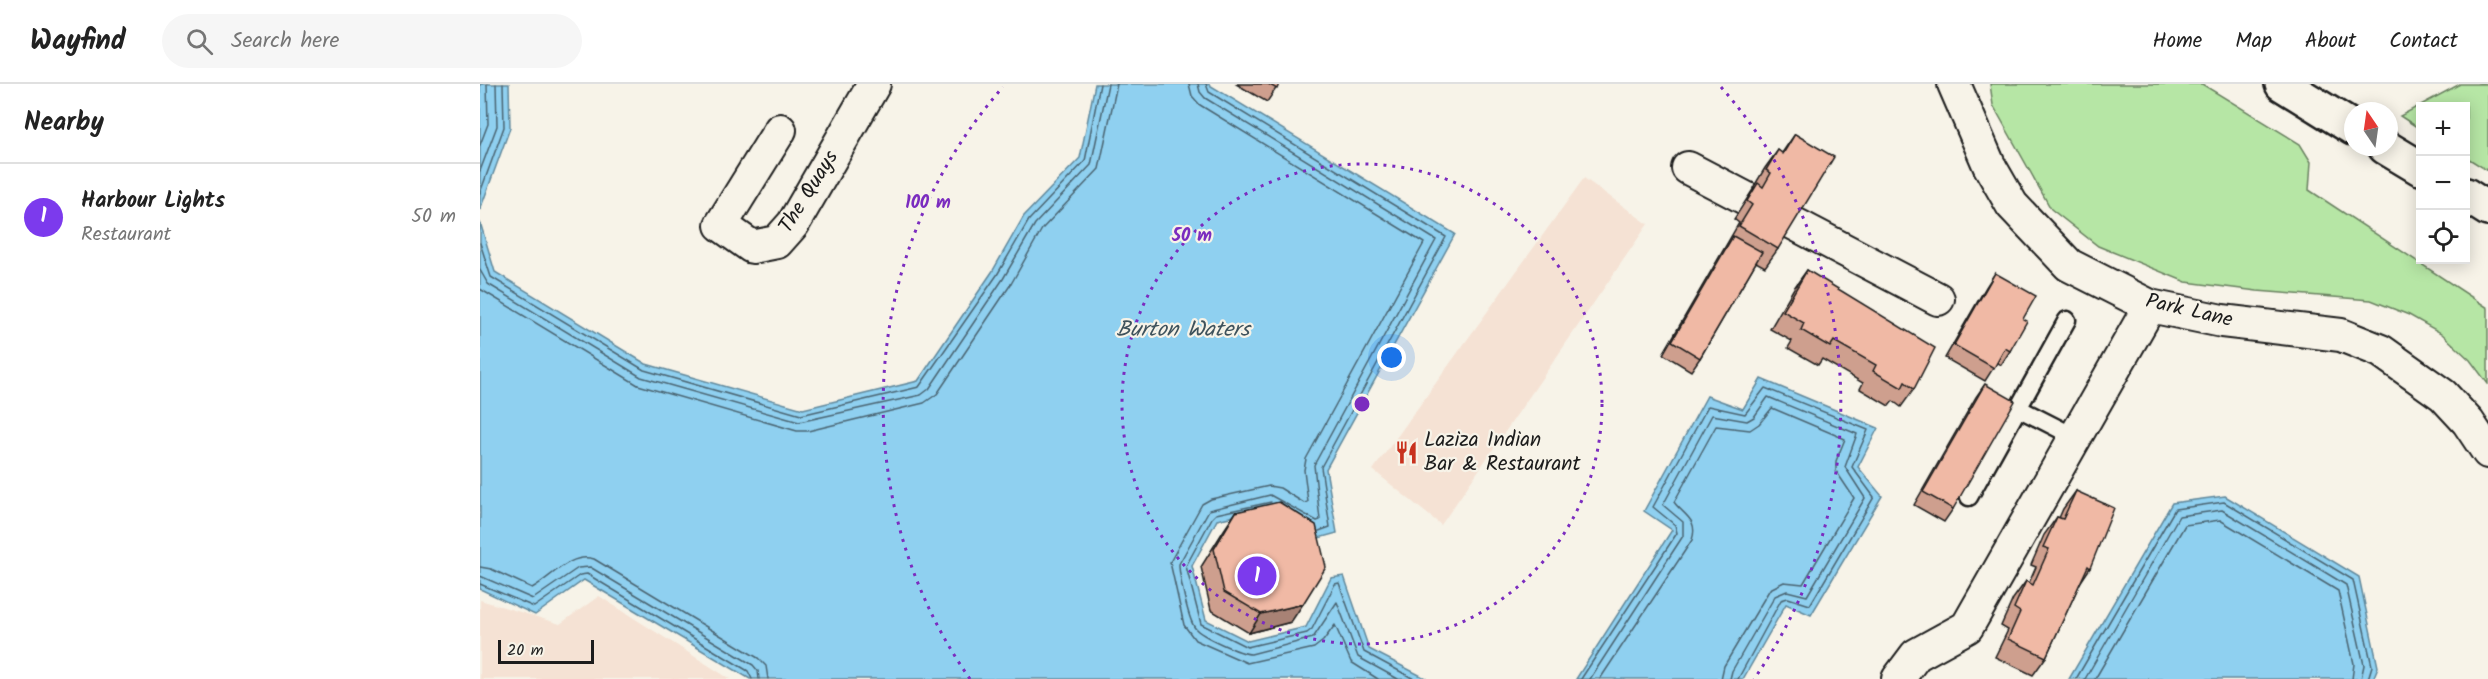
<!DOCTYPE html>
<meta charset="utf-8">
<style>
:root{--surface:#fff;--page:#f6f6f6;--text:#222;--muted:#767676;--line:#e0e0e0;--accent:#7c3aed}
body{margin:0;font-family:Kalam,sans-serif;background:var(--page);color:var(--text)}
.controls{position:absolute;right:18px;top:18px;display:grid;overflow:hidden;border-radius:0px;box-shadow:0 3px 15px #0003}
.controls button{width:54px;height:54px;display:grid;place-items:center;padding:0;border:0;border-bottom:2px solid var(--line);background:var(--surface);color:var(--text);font:30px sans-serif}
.compass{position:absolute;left:1864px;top:18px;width:54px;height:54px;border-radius:50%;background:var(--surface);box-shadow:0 3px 15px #0003;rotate:347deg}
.scale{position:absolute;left:18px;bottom:15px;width:96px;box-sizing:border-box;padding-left:6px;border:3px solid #1c1c1c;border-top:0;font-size:16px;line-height:21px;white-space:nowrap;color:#1c1c1c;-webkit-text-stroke:4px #f7f3e8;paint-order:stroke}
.you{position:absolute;left:912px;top:274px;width:21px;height:21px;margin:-15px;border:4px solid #fff;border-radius:50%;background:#1a73e8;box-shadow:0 0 0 9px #1a73e833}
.badge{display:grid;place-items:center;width:39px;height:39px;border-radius:50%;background:var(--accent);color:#fff;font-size:20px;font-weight:700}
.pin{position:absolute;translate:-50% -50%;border:3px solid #fff;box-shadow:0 2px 6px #0006}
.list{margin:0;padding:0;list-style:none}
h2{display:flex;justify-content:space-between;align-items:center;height:78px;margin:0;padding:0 24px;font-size:26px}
h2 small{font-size:20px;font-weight:400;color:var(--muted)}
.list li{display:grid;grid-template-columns:39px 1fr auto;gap:18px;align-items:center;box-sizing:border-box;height:108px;padding:0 24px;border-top:2px solid var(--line)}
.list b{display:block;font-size:22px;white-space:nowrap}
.list p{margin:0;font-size:20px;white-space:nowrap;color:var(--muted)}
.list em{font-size:20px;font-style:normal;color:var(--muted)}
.icon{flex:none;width:33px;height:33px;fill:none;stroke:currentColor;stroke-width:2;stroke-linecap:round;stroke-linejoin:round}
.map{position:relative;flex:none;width:2008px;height:595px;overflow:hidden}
header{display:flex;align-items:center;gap:36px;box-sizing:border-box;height:84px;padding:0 30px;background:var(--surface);border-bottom:2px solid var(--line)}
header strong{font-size:28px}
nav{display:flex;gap:33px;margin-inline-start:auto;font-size:21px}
.search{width:420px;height:54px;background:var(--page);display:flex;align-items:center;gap:15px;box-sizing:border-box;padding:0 21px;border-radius:33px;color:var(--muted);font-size:22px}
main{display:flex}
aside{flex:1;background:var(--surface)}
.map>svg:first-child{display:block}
</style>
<header>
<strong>Wayfind</strong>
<div class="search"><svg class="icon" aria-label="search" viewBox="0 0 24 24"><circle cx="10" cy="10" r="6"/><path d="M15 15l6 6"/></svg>Search here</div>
<nav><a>Home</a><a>Map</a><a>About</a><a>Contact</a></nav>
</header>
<main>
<aside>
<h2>Nearby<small></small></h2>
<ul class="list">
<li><span class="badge">1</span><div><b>Harbour Lights</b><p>Restaurant</p></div><em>50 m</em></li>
</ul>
</aside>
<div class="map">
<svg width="2008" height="595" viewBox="0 0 2008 595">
<rect width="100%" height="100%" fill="#f7f3e8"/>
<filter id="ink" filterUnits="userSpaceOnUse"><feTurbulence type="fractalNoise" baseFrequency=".0167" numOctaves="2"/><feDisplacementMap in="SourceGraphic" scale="12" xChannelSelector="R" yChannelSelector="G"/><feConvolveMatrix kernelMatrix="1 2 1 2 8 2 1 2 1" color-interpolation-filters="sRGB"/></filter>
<g filter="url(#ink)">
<path fill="#f5e2d4" d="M1104 94 1168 140 961 441 893 386Z
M119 512 250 595H0V516L80 540Z"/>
<path fill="#b6e6a5" stroke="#698160" stroke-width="1.5" d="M1510 0H1722L1820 60 1831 78 1829 106 2008 224V300L1990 276 1961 249 1929 231 1891 216 1777 207 1706 198 1618 162 1571 125 1513 21Z
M1980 0H2008V87L1986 73V22H1940V45L1920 32Z"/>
<path fill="#8fd0f0" stroke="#61889b" stroke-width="1.5" d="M0 0H29L30 44 0 126Z
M615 0H728L975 150 846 385 857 449 839 454 789 424 737 436 712 482 726 536 768 557 826 543 851 494 864 492 889 565 947 595H270L104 496 55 531 0 505V138L15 188 166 280 323 325 438 297 512 188 544 132 600 74Z
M1281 295 1398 344 1378 383 1402 412 1331 531 1306 520 1263 595H1096L1192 446 1164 427 1227 312 1263 325Z
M1745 412 1879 493 1898 583 1893 595H1589L1692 419Z"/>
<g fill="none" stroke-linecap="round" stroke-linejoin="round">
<path stroke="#4a6471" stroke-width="1.5" d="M709 0 712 12 720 21 944 159 826 375 824 386 828 418 824 419 800 404 789 402 731 415 722 420 690 478 704 541 715 556 767 579 834 564 843 557 855 541 871 578 898 595
M718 0 720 8 725 14 956 156 834 381 840 436 837 437 790 411 729 426 699 480C699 491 708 535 715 544 721 552 761 570 771 570L833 554 857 518 878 573 918 595
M726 0 729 8 966 153 841 383 850 443 839 447
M0 61 8 40 7 0
M0 87 17 42 16 0
M0 109 24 43 23 0
M0 159 11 193 164 286 321 331 439 303 517 191 549 136 605 77 620 0
M0 186 8 200 161 293 319 338 441 311 449 305 523 195 555 140 611 81 628 0
M0 205 158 301 317 347H328L444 319 457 310 531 200 562 145 619 85 637 0
M791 418 736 430 732 434 706 482 721 540 767 563 827 549 832 545 855 500 859 499 884 568 934 595
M0 483 11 485 52 504C71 494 90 468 114 475L278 574 286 582 288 595
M0 492 53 515 98 484 110 483 273 581 278 587 279 595
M0 500 54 523 100 491 107 490 268 587 272 595
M1101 595 1197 449 1195 441 1173 423 1228 322 1265 330 1285 304 1388 346 1372 383 1394 413 1330 521 1308 514 1301 516 1258 595
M1110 595 1203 452V438L1183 421 1232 331 1267 337 1274 333 1288 313 1377 350 1365 383 1385 414 1327 512 1307 507 1295 512 1252 587 1250 595
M1120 595 1212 456C1219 435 1203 431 1194 418L1236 342 1270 346 1279 340 1292 324 1365 355 1356 377V387L1374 414 1323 500 1304 498 1290 505 1244 582 1241 595
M1596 595 1695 425 1744 418 1873 496 1892 582 1888 595
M1605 595 1699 432 1742 426 1866 501 1884 581 1881 595
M1615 595 1705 441 1740 436 1858 507 1874 580 1872 595"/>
<defs>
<path id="lane" d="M1538 324 1595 353
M1489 413 1587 236"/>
<path id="street" d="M1474 0 1509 81 1532 121 1589 181 1670 222 1742 237 1861 251 1901 267 1963 311 1988 338 2008 368
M300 46 241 141 272 163 297 158 313 140 394 0
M1208 84 1458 215
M1418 595 1436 571 1487 543 1670 222"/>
<path id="highway" d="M1802 0 1873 44
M1905 63 1940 84
M1986 111 2008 125"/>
</defs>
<use href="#lane" stroke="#1c1c1c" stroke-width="21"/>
<use href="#street" stroke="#1c1c1c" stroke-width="36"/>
<use href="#highway" stroke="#1c1c1c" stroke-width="38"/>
<use href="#lane" stroke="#f7f3e8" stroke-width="16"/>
<use href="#street" stroke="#f7f3e8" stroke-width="32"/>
<use href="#highway" stroke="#f7f3e8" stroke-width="33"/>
</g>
<path fill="#ce9f8e" stroke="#1c1c1c" stroke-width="1.5" d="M756 0H799L787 18Z
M1315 50 1298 165 1285 183 1276 178 1220 274 1211 287 1183 270 1259 139 1254 135 1274 104H1273L1285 84 1298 66 1302 69Z
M1327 186 1434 305 1421 323 1413 317 1409 322 1380 305 1383 299 1342 275 1338 281 1308 264 1312 257 1290 245 1314 204Z
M1515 189 1543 235 1530 267 1521 281 1517 278 1505 297 1465 274 1506 203Z
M1505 300 1473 425 1464 438 1434 421 1496 313Z
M1596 407 1610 484 1600 499 1566 573 1553 591 1515 573 1528 546 1521 542 1533 515 1546 497 1549 499 1556 483 1551 481 1564 451 1577 433 1579 434 1583 425Z
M756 428 811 538 769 549 731 526 721 483 744 446Z"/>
<path fill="#a88274" stroke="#1c1c1c" stroke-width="1.5" d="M823 520 811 538 769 549 781 530Z"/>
<path fill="#f0b9a5" stroke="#1c1c1c" stroke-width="1.5" d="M788 0H799L797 5Z
M1315 50 1354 73 1298 165 1259 142 1272 121 1267 117 1278 99 1283 103 1291 89 1286 86 1298 66 1303 70Z
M1253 152 1282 168 1220 274 1192 257Z
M1327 186 1455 264 1434 305 1425 298 1422 304 1393 287 1396 281 1354 257 1350 263 1321 246 1324 239 1303 227Z
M1515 189 1556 212 1543 235 1547 237 1530 267 1525 264 1514 284 1474 261Z
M1505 300 1535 317 1473 425 1443 408Z
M1596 407 1634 424 1610 484 1608 482 1566 573 1528 555 1540 528 1534 524 1546 497 1553 501 1569 465 1563 463 1577 433 1583 435Z
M799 418 836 441 846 483 823 520 781 530 744 508 734 465 756 428Z"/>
</g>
<g fill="none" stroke="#7b2cbf" stroke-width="3" stroke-dasharray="3 6">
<circle cx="882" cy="320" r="240"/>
<path d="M490 595A479 479 0 0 1 523 3M1241 3A479 479 0 0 1 1274 595"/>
</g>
<defs>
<symbol id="restaurant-bare" viewBox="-9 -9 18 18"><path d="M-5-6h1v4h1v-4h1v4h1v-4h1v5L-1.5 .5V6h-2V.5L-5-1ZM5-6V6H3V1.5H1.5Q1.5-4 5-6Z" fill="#c8321e" stroke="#f7f3e8" stroke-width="2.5" paint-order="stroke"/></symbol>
</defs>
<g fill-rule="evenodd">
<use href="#restaurant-bare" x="910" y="352" width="33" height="33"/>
</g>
<g text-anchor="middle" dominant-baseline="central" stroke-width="4.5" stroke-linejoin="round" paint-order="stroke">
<g font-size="21" fill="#1c1c1c" stroke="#f7f3e8">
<text transform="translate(329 108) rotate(-58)">The Quays</text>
<text transform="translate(1709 227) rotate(13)">Park Lane</text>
</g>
<g font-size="21" fill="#1c1c1c" stroke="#f7f3e8" text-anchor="start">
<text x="944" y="356">Laziza Indian<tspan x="944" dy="24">Bar &amp; Restaurant</tspan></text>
</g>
<g font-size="22" font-style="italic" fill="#3e525c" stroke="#f7f3e8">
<text x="703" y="246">Burton Waters</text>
</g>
</g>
<circle cx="882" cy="320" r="9" fill="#7b2cbf" stroke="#f7f3e8" stroke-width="3"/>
<g font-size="18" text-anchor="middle" font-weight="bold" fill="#7b2cbf" stroke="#f7f3e8" stroke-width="4.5" stroke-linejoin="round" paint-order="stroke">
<text x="448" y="124">100 m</text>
<text x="712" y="157">50 m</text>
</g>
</svg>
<div class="controls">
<button>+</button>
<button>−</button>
<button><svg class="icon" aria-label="locate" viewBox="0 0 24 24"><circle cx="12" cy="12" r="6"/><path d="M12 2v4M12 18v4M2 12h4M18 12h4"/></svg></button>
</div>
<svg class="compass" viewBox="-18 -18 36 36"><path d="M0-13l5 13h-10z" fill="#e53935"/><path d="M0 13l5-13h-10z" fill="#767676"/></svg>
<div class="scale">20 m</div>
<div class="you"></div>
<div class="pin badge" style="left:777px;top:492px">1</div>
</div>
</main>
